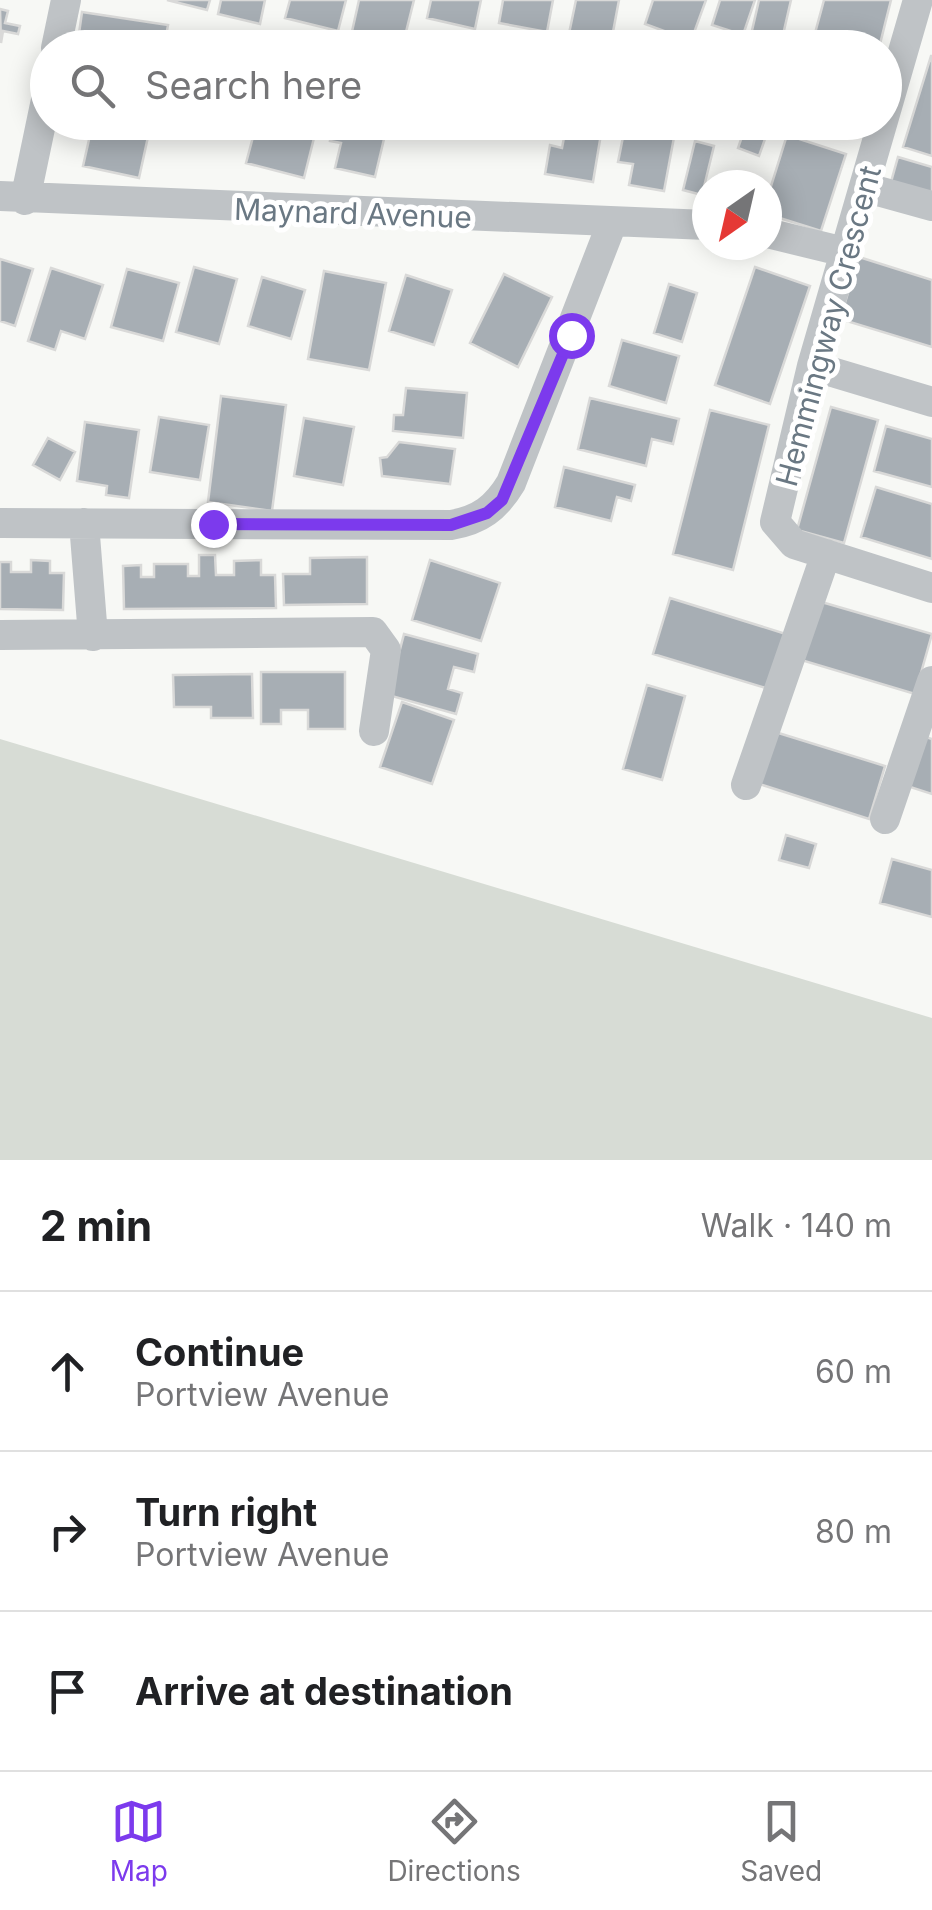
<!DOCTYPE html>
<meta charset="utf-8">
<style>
:root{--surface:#fff;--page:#f6f6f6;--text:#202124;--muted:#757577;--line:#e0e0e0;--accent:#7c3aed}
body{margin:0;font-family:Inter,sans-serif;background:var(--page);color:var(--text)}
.compass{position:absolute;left:692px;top:170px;width:90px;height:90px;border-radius:50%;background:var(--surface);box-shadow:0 5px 25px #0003;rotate:214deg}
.stop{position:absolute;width:30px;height:30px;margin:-22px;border:8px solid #7c3aed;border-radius:50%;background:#fff}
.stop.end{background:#7c3aed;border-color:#fff;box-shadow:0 2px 10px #0008}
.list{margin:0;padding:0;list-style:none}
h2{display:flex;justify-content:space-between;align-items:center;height:130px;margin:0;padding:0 40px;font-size:42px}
h2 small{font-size:32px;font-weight:400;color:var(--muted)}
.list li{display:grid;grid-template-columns:65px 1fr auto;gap:30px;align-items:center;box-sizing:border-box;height:160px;padding:0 40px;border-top:2px solid var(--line)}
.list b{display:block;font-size:38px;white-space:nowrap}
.list p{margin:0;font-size:32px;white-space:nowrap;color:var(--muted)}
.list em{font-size:32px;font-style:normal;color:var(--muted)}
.icon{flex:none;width:55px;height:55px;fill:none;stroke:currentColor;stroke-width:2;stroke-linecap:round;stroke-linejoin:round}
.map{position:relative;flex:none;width:932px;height:1160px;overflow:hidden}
.search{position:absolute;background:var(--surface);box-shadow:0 5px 25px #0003;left:30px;right:30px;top:30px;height:110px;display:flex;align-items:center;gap:25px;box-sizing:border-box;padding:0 35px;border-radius:55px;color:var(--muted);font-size:38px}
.sheet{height:610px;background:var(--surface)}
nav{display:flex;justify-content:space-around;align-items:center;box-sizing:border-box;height:140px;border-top:2px solid var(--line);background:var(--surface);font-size:28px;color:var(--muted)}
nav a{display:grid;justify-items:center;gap:5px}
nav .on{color:var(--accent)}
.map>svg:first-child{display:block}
</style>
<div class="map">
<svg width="932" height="1160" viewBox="0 0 932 1160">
<rect width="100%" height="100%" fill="#f7f8f5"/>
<path fill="#d7dcd5" d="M0 739 932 1018V1160H0Z"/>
<path fill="#a7aeb4" stroke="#d9d9d8" stroke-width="2.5" d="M167 0H210L207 10Z
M221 0H265L260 24 218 14Z
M290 0H346L338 31 285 18Z
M359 0H414L402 48 351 36Z
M431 0H481L475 29 427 18Z
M503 0H553L547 32 499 23Z
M576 0H619L610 48H566Z
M653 0H706L691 41 645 24Z
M720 0H755L743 35 712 25Z
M759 0H791L780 48H748Z
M824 0H891L879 48H811Z
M0 9 8 11 5 23 20 26 18 34 3 31 1 43Z
M82 12 168 25 164 48H77Z
M447 35 476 43 475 48H444Z
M931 56H932V156L903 147Z
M93 122 151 123 139 178 83 166Z
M257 122H318L304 178 246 163Z
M334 122H388L375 177 335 168 341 143 330 141Z
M567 122H603L593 182 545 174 550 145 562 148Z
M626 122 675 132 664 191 629 185 633 164 618 162Z
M747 122H771L759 156 738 148Z
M787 135 846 154 821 231 767 214V199Z
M695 141 714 146 702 195 683 190Z
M898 157 932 167V194L891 182Z
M859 257 932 280V347L840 319Z
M0 259 33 269 15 326 0 321Z
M194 267 237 279 219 344 176 332Z
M755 267 810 286 770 404 715 385Z
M51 268 103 285 85 339 61 331 55 350 28 341Z
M127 269 179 283 163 341 111 327Z
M324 271 386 283 369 370 308 359Z
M504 274 552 297 518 367 470 343Z
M406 275 452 290 434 345 389 331Z
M262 277 305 290 291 339 248 326Z
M669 284 697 293 682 342 654 333Z
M622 340 679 356 666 403 609 386Z
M406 388 467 393 463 438 393 431 394 415H403Z
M221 396 286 405 272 511 208 502Z
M590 398 679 419 673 444 652 439 646 466 578 449Z
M831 407 878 420 844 543 797 530Z
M710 410 769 425 733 570 673 554Z
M159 417 209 425 200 480 150 472Z
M304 418 354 427 343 485 294 476Z
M85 422 139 430 129 498 106 495 107 486 77 481Z
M886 426 932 439V487L874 471Z
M48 438 75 452 60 480 33 465Z
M399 442 455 449 450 484 382 476 380 458 387 457Z
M564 467 635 485 631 501 617 497 611 521 555 507Z
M876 487 932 504V559L861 537Z
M199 555H215L216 575H234V561L261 560V575H275L276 608 124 609 123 566 141 565V577H154V564H188V576H199Z
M367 557V604L284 605 283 574H310V558Z
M31 560 50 561V573H64L63 610 0 609V562H11V572H31Z
M430 560 500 583 481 641 412 620Z
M670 598 786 634 769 689 653 654Z
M818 601 932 634 915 694 801 660Z
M404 634 478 654 474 672 454 667 448 689 462 693 456 714 388 695Z
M261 672H345V729H308V710H281V724H261Z
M252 674 253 718H211V707H174L173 675Z
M647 685 685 696 662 780 623 769Z
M402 702 454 720 432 784 380 767Z
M772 731 885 766 869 819 756 783Z
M920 735 932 739V794L904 785Z
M786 835 816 844 809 868 779 860Z
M892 859 932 870V917L880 903Z"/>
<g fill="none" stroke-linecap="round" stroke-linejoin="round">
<path stroke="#bfc3c6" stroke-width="30" d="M918 0 812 366 775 522 794 544 932 588
M56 48 66 0
M867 188 932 206
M0 196 707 225
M25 200 48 90
M767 233 845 252
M812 366 932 402
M0 523 451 525C480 520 496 508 511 483L612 223
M84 523 93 636
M0 635 373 632 386 650 374 731
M746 785 826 554
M885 819 932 681"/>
</g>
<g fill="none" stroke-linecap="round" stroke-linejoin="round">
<path stroke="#7c3aed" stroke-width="12" d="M213 524 451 525 487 513 502 500 571 335"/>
</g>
<g text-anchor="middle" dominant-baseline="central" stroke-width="10" stroke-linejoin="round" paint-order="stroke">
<g font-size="30" fill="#6a7883" stroke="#fff">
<text transform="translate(353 213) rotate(2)">Maynard Avenue</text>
<text transform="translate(828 326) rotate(-75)">Hemmingway Crescent</text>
</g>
</g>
</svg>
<svg class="compass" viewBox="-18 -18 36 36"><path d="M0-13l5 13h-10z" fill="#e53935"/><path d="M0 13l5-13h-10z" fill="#757577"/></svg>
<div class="stop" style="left:571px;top:335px"></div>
<div class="stop end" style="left:213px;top:524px"></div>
<div class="search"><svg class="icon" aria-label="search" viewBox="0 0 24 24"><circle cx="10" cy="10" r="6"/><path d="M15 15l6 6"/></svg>Search here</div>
</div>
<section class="sheet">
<h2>2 min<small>Walk · 140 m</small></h2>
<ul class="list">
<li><svg class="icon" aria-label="ahead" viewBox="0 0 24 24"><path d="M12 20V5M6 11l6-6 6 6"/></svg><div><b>Continue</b><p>Portview Avenue</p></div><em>60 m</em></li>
<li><svg class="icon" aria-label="right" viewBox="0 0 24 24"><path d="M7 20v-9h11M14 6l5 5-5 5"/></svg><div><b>Turn right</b><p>Portview Avenue</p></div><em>80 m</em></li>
<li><svg class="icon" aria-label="arrive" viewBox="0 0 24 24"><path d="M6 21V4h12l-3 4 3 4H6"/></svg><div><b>Arrive at destination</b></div></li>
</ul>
</section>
<nav>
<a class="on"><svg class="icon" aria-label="map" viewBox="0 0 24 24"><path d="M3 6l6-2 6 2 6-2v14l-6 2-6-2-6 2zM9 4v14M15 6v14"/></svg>Map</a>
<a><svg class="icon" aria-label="directions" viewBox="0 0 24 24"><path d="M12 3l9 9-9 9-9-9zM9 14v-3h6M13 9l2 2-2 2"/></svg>Directions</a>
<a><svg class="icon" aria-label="saved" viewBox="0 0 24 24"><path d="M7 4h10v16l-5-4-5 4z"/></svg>Saved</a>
</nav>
